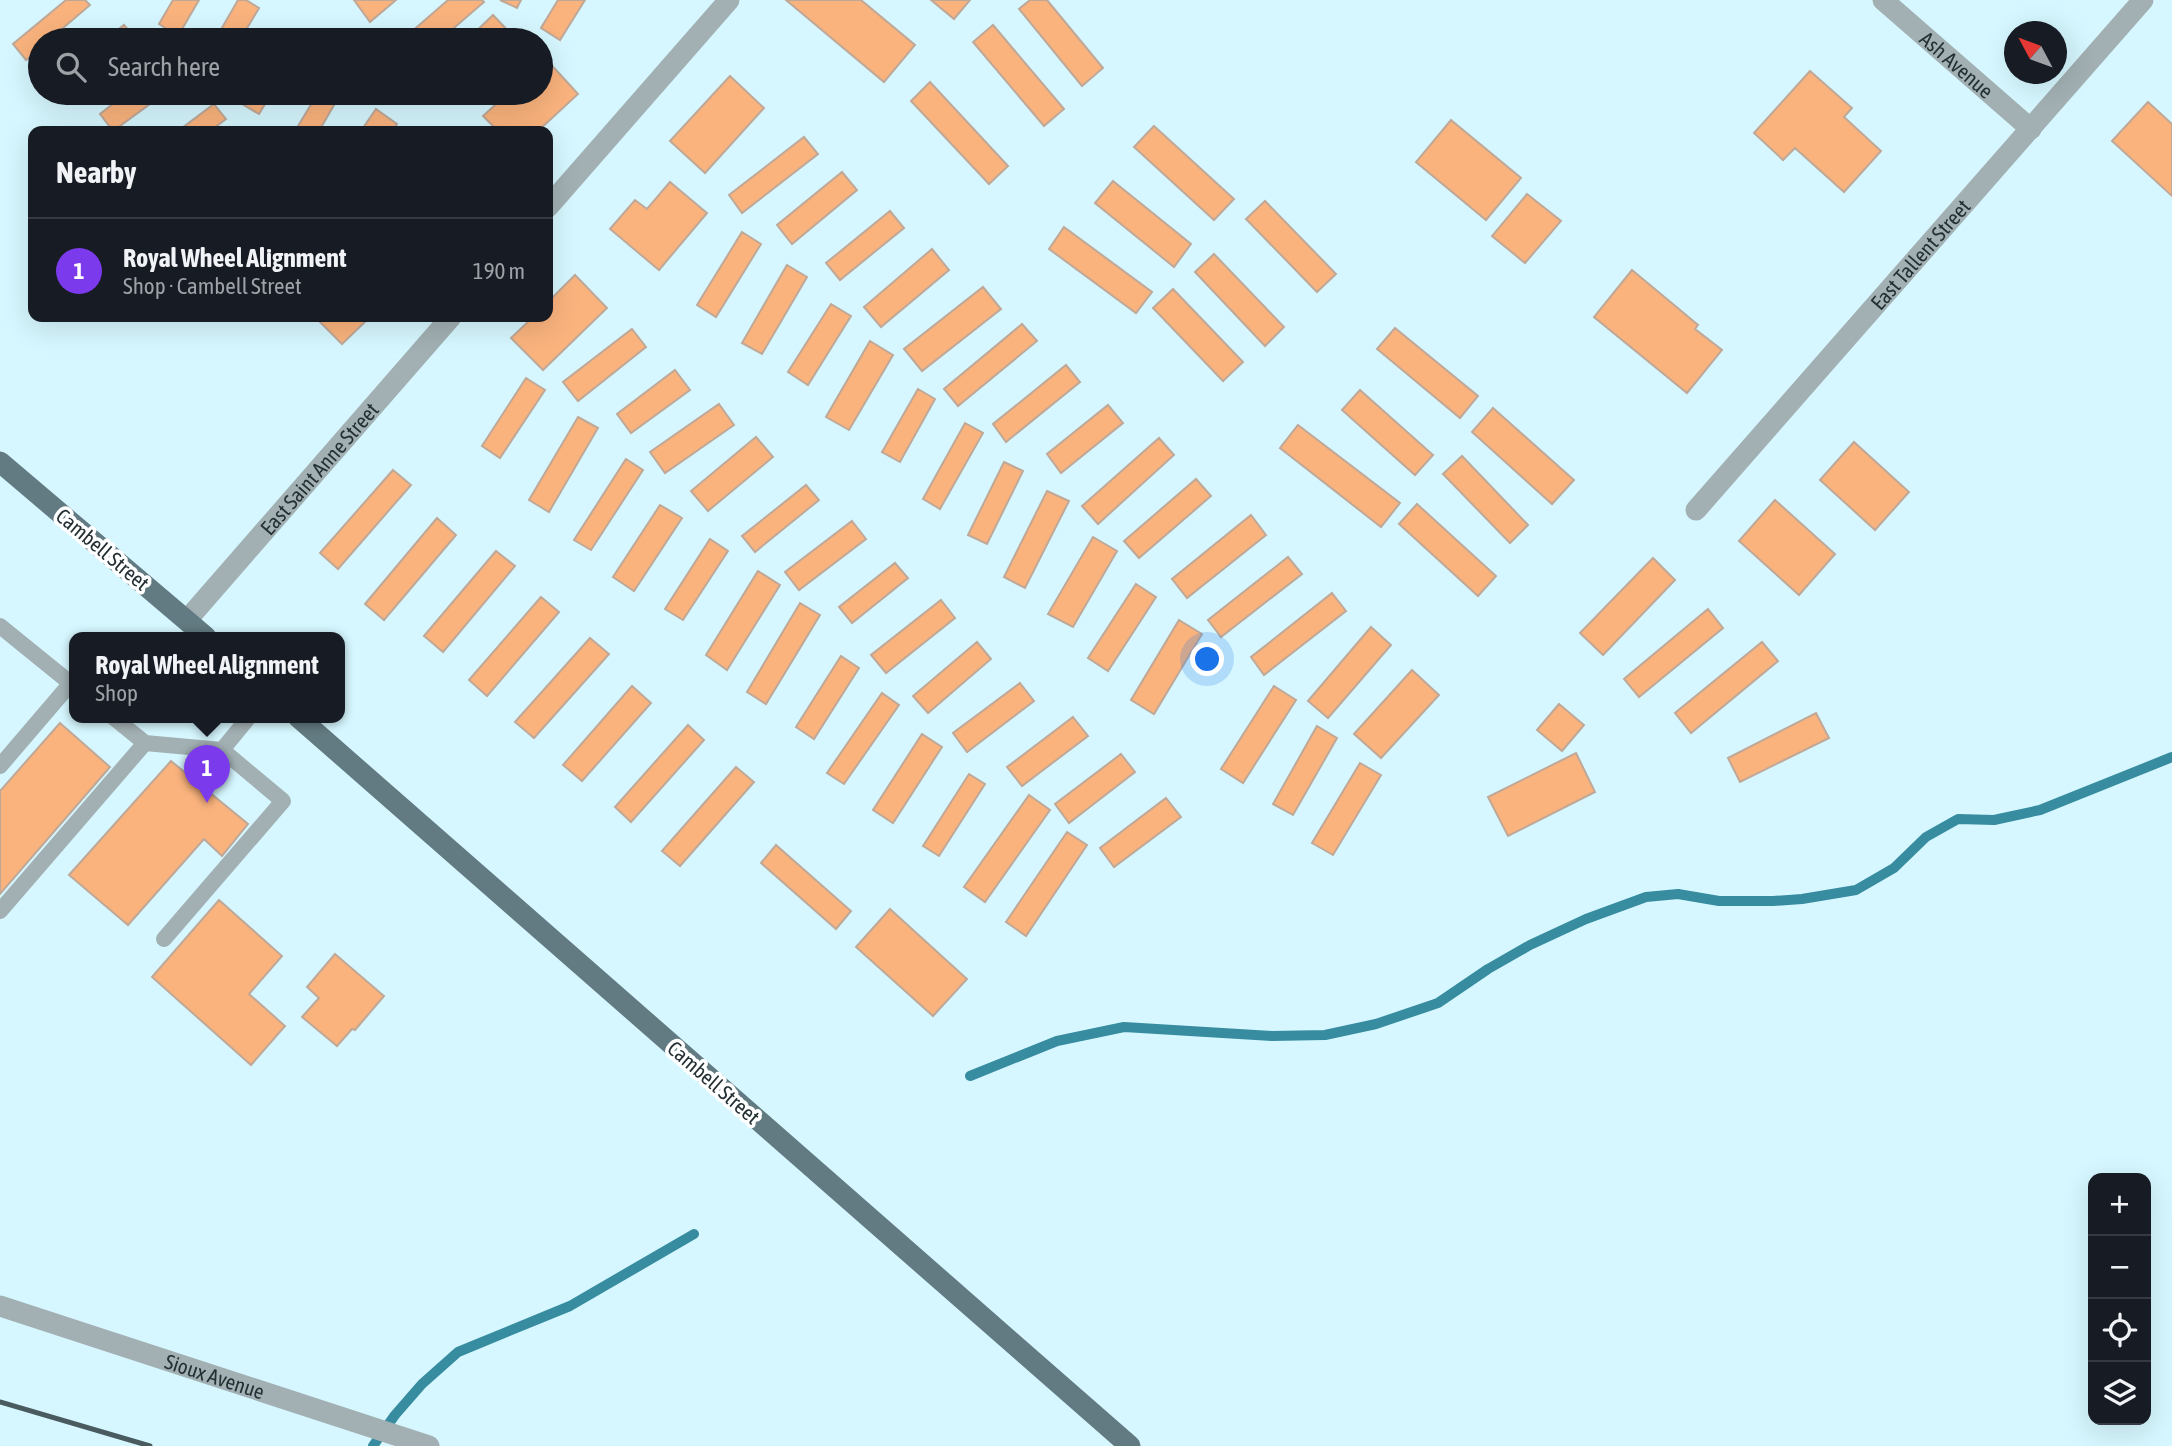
<!DOCTYPE html>
<meta charset="utf-8">
<style>
:root{--surface:#171b24;--page:#20242c;--text:#f1f3f6;--muted:#9ea1a6;--line:#363941;--accent:#7c3aed}
body{margin:0;font-family:"Asap Condensed",sans-serif;background:var(--page);color:var(--text)}
.controls{position:absolute;right:21px;bottom:21px;display:grid;overflow:hidden;border-radius:14px;box-shadow:0 7px 28px #0002}
.controls button{width:63px;height:63px;display:grid;place-items:center;padding:0;border:0;border-bottom:2px solid var(--line);background:var(--surface);color:var(--text);font:35px sans-serif}
.compass{position:absolute;left:2004px;top:21px;width:63px;height:63px;border-radius:50%;background:var(--surface);box-shadow:0 7px 28px #0002;rotate:311deg}
.you{position:absolute;left:1208px;top:660px;width:24px;height:24px;margin:-18px;border:5px solid #fff;border-radius:50%;background:#1a73e8;box-shadow:0 0 0 10px #1a73e833}
.badge{display:grid;place-items:center;width:46px;height:46px;border-radius:50%;background:var(--accent);color:#fff;font-size:23px;font-weight:700}
.pin{position:absolute;translate:-50% -58px;filter:drop-shadow(0 2px 4px #0008)}
.pin::after{content:'';position:absolute;top:37px;width:24px;height:21px;background:inherit;clip-path:polygon(0 0,100% 0,50% 100%)}
.popup{position:absolute;left:69px;top:632px;width:276px;height:91px;box-sizing:border-box;display:grid;place-content:center;border-radius:14px;background:var(--surface);filter:drop-shadow(0 2px 5px #0005);font-size:23px;white-space:nowrap;color:var(--muted)}
.popup b{font-size:26px;color:var(--text)}
.popup::after{content:'';position:absolute;left:50%;top:100%;margin-left:-14px;border:14px solid transparent;border-top-color:var(--surface)}
.list{margin:0;padding:0;list-style:none}
h2{display:flex;justify-content:space-between;align-items:center;height:91px;margin:0;padding:0 28px;font-size:30px}
h2 small{font-size:23px;font-weight:400;color:var(--muted)}
.list li{display:grid;grid-template-columns:46px 1fr auto;gap:21px;align-items:center;box-sizing:border-box;height:105px;padding:0 28px;border-top:2px solid var(--line)}
.list b{display:block;font-size:26px;white-space:nowrap}
.list p{margin:0;font-size:23px;white-space:nowrap;color:var(--muted)}
.list em{font-size:23px;font-style:normal;color:var(--muted)}
.icon{flex:none;width:38px;height:38px;fill:none;stroke:currentColor;stroke-width:2;stroke-linecap:round;stroke-linejoin:round}
.map{position:relative;flex:none;width:2172px;height:1446px;overflow:hidden}
.search{position:absolute;background:var(--surface);box-shadow:0 7px 28px #0002;left:28px;top:28px;width:525px;height:77px;display:flex;align-items:center;gap:18px;box-sizing:border-box;padding:0 24px;border-radius:38px;color:var(--muted);font-size:26px}
.panel{position:absolute;background:var(--surface);box-shadow:0 7px 28px #0002;left:28px;top:126px;width:525px;height:196px;border-radius:14px}
.map>svg:first-child{display:block}
</style>
<div class="map">
<svg width="2172" height="1446" viewBox="0 0 2172 1446">
<rect width="100%" height="100%" fill="#d6f7ff"/>
<g fill="none" stroke-linecap="round" stroke-linejoin="round">
<path stroke="#378ca0" stroke-width="10" d="M970 1076 1057 1041 1124 1027 1272 1036 1325 1035 1376 1024 1438 1003 1488 969 1530 945 1586 919 1646 897 1678 894 1719 901H1773L1802 899 1856 890 1894 868 1926 837 1958 819 1994 820 2040 810 2172 757
M373 1446 395 1415 422 1384 458 1352 570 1306 694 1234"/>
</g>
<path fill="#fab37d" stroke="#bfa898" stroke-width="2" d="M66 0H85L90 5 49 40H40V48L26 60 13 44Z
M173 0H199L178 36 159 24Z
M238 0H246L259 8 240 40H215Z
M354 0H396L370 22Z
M448 0H482L484 2 440 40H402Z
M500 0H521L517 8Z
M558 0H585L560 40 541 28Z
M786 0H861L915 45 884 82Z
M931 0H970L954 19Z
M1030 0H1047L1103 68 1082 86 1019 9Z
M493 15 517 40H467Z
M124 25 137 40H105Z
M993 25 1064 109 1044 126 973 42Z
M285 31 301 40H280Z
M545 58 578 94 538 131H498L483 116 508 93H541V62Z
M1810 71 1852 108 1844 117 1881 151 1844 192 1795 148 1783 160 1754 133Z
M730 76 764 108 705 173 670 141Z
M930 82 1008 166 989 184 911 101Z
M65 93H79L71 100Z
M127 93H165L113 131 100 114Z
M249 93H272L259 114 242 104Z
M318 93H341L319 131H295Z
M457 93H477L466 103Z
M2148 102 2172 124V196L2112 141Z
M214 104 226 119 210 131H178Z
M376 109 397 124 392 131H361Z
M1451 120 1521 178 1486 220 1416 162Z
M1154 126 1234 199 1214 220 1134 147Z
M804 137 818 154 742 213 729 195Z
M842 172 857 190 792 244 777 225Z
M1113 181 1191 244 1174 267 1095 203Z
M670 182 707 213 659 270 610 229 635 200 647 209Z
M1527 194 1561 221 1525 263 1492 236Z
M1265 201 1336 274 1317 292 1246 219Z
M890 211 904 228 840 280 826 263Z
M1064 227 1152 292 1136 313 1049 249Z
M742 232 761 244 716 317 697 305Z
M932 249 949 270 881 327 864 307Z
M1214 254 1284 327 1265 346 1195 272Z
M787 265 807 277 762 354 742 343Z
M1632 270 1698 325 1695 329 1722 350 1687 393 1594 317Z
M575 275 607 308 543 370 511 338 533 317H548V302Z
M983 287 1001 309 922 371 904 349Z
M1173 289 1243 362 1223 381 1153 308Z
M831 304 851 316 808 385 788 372Z
M315 317H370L342 344Z
M1022 324 1037 341 958 406 944 389Z
M1395 328 1478 396 1460 418 1377 349Z
M632 329 646 347 578 401 563 382Z
M870 341 893 355 849 430 826 417Z
M1066 365 1080 382 1006 442 993 424Z
M675 370 690 390 631 433 617 414Z
M526 378 545 390 500 458 482 446Z
M918 389 935 399 900 462 882 452Z
M1360 390 1433 455 1415 475 1342 410Z
M719 404 734 425 665 473 650 452Z
M1108 405 1123 423 1061 473 1047 454Z
M1493 408 1574 480 1552 504 1472 432Z
M578 417 598 428 549 512 529 500Z
M965 423 983 433 940 509 923 499Z
M1298 425 1400 503 1381 527 1280 448Z
M756 437 773 457 708 511 691 491Z
M1159 438 1174 455 1098 524 1082 506Z
M1854 442 1909 492 1875 530 1820 480Z
M1462 456 1528 525 1510 543 1443 474Z
M626 459 643 470 591 550 574 540Z
M1004 462 1023 471 987 544 968 535Z
M393 470 411 485 338 569 320 553Z
M1196 479 1211 496 1139 558 1124 541Z
M806 485 819 500 755 552 742 536Z
M1047 491 1069 501 1025 588 1004 577Z
M1775 500 1835 554 1799 595 1739 541Z
M1417 504 1496 576 1478 596 1399 524Z
M660 505 682 518 634 591 613 577Z
M1251 515 1266 535 1187 598 1172 579Z
M437 518 456 535 384 620 365 604Z
M852 521 866 539 799 590 785 572Z
M1093 537 1117 551 1073 627 1048 614Z
M710 539 728 551 683 620 665 609Z
M496 551 515 566 443 652 424 636Z
M1288 557 1302 574 1221 637 1208 620Z
M1653 558 1675 580 1603 655 1580 633Z
M895 563 908 578 852 623 839 607Z
M758 571 780 585 727 670 706 655Z
M1136 584 1156 597 1108 671 1088 658Z
M1332 593 1346 611 1264 675 1251 657Z
M541 597 559 612 487 696 469 680Z
M941 600 955 618 886 673 871 655Z
M800 603 820 615 766 704 747 692Z
M1708 609 1723 628 1639 697 1624 679Z
M1179 620 1202 634 1154 714 1131 700Z
M1371 627 1391 645 1328 718 1308 701Z
M590 638 609 654 534 738 515 722Z
M977 642 991 659 928 713 913 696Z
M1762 642 1778 661 1691 733 1675 713Z
M841 656 859 668 814 739 796 727Z
M1412 670 1439 695 1381 758 1354 734Z
M1020 683 1034 701 967 752 953 733Z
M632 686 651 703 582 781 563 765Z
M1274 686 1296 700 1243 783 1221 769Z
M882 693 899 705 844 784 827 773Z
M1559 704 1584 725 1562 751 1537 730Z
M1816 713 1829 738 1740 782 1728 758Z
M1073 717 1088 736 1022 786 1007 767Z
M60 723 110 767 0 894V791Z
M688 725 704 740 631 822 615 807Z
M1317 726 1337 738 1293 815 1273 804Z
M922 734 942 747 893 823 873 810Z
M1576 753 1595 792 1508 836 1488 797Z
M1121 754 1135 772 1069 823 1055 804Z
M171 761 248 824 222 856 204 839 128 925 69 875Z
M1360 763 1381 775 1333 855 1312 843Z
M736 767 754 782 680 866 662 851Z
M969 774 985 784 939 856 923 846Z
M1029 795 1050 810 985 902 964 887Z
M1166 798 1181 817 1114 867 1100 848Z
M1067 832 1087 845 1026 936 1006 922Z
M776 845 851 911 836 929 761 863Z
M219 900 282 956 249 994 285 1026 251 1065 152 977Z
M890 909 967 979 933 1016 856 947Z
M335 954 384 996 355 1030 352 1029 337 1046 302 1017 319 998 307 987Z"/>
<g fill="none" stroke-linecap="round" stroke-linejoin="round">
<path stroke="#a2b0b3" stroke-width="16" d="M0 626 74 686
M145 743 222 750 249 717
M0 766 71 683
M0 911 145 743 113 717
M164 939 283 801 222 750"/>
<g stroke="#a2b0b3" stroke-width="21">
<path id="s1" d="M1883 0 2031 129"/>
<path d="M548 207 729 0"/>
<path id="s2" d="M1696 510 2143 0"/>
<path id="s3" d="M187 620 451 317"/>
<path id="s4" d="M0 1306 429 1446"/>
</g>
<path stroke="#627a81" stroke-width="21" d="M0 462 206 637
M298 717 1130 1446"/>
<path stroke="#4a5b60" stroke-width="5" d="M0 1402 150 1446"/>
</g>
<g text-anchor="middle" dominant-baseline="central" stroke-width="7" stroke-linejoin="round" paint-order="stroke">
<g font-size="21" fill="#243034" stroke="#fff">
<text stroke="none"><textPath href="#s1" startOffset="98">Ash Avenue</textPath></text>
<text stroke="none"><textPath href="#s2" startOffset="340">East Tallent Street</textPath></text>
<text stroke="none"><textPath href="#s3" startOffset="201">East Saint Anne Street</textPath></text>
<text transform="translate(103 549) rotate(40)">Cambell Street</text>
<text transform="translate(714 1082) rotate(41)">Cambell Street</text>
<text stroke="none"><textPath href="#s4" startOffset="226">Sioux Avenue</textPath></text>
</g>
</g>
</svg>
<div class="controls">
<button>+</button>
<button>−</button>
<button><svg class="icon" aria-label="locate" viewBox="0 0 24 24"><circle cx="12" cy="12" r="6"/><path d="M12 2v4M12 18v4M2 12h4M18 12h4"/></svg></button>
<button><svg class="icon" aria-label="layers" viewBox="0 0 24 24"><path d="M12 4l9 5-9 5-9-5zM3 14l9 5 9-5"/></svg></button>
</div>
<svg class="compass" viewBox="-18 -18 36 36"><path d="M0-13l5 13h-10z" fill="#e53935"/><path d="M0 13l5-13h-10z" fill="#9ea1a6"/></svg>
<div class="you"></div>
<div class="pin badge" style="left:207px;top:803px">1</div>
<div class="popup"><b>Royal Wheel Alignment</b>Shop</div>
<div class="search"><svg class="icon" aria-label="search" viewBox="0 0 24 24"><circle cx="10" cy="10" r="6"/><path d="M15 15l6 6"/></svg>Search here</div>
<section class="panel">
<h2>Nearby<small></small></h2>
<ul class="list">
<li><span class="badge">1</span><div><b>Royal Wheel Alignment</b><p>Shop · Cambell Street</p></div><em>190 m</em></li>
</ul>
</section>
</div>
